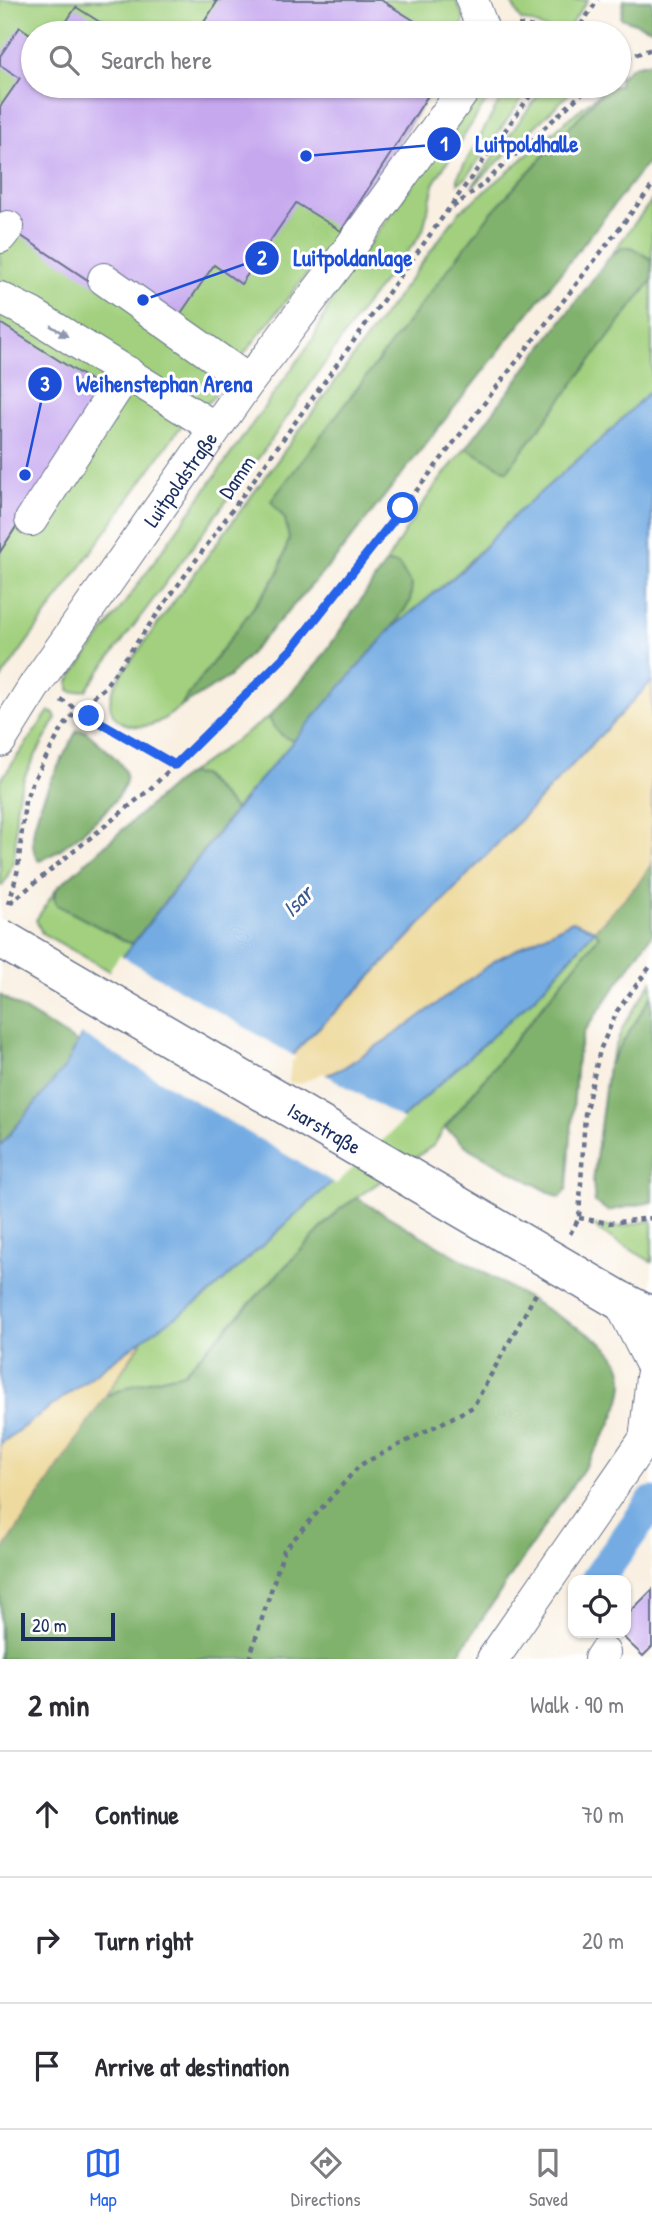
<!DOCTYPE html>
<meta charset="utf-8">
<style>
:root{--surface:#fff;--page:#f7f7f7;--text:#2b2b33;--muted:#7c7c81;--line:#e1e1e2;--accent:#2563eb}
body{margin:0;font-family:"Patrick Hand",sans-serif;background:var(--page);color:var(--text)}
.controls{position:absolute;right:21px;bottom:21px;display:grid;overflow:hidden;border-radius:14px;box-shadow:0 2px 5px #0004}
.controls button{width:63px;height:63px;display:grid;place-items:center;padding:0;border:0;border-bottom:2px solid var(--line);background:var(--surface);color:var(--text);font:35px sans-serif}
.scale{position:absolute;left:21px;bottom:18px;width:94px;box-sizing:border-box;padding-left:7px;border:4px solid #1b2f5e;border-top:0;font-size:19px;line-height:24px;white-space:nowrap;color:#1b2f5e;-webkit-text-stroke:5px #fff;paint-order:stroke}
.stop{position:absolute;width:21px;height:21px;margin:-16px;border:5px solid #2563eb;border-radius:50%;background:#fff}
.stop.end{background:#2563eb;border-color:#fff;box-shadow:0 2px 7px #0008}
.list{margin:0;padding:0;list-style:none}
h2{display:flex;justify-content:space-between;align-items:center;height:91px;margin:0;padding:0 28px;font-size:30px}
h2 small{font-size:23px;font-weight:400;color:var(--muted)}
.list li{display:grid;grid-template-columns:46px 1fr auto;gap:21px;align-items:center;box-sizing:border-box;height:126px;padding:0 28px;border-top:2px solid var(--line)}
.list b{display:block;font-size:26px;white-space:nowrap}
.list em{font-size:23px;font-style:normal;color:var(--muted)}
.icon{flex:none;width:38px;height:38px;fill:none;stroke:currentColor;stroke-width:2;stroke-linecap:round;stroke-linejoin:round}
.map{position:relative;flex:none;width:652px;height:1659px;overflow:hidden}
.search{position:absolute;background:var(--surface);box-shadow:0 2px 5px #0004;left:21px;right:21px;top:21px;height:77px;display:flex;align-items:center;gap:18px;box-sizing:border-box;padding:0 24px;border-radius:38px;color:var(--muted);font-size:26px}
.sheet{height:469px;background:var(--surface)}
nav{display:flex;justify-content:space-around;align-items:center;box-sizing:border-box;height:98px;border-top:2px solid var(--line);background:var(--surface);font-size:19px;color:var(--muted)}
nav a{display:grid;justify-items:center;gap:4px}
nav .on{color:var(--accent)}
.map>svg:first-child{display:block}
</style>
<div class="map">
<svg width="652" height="1659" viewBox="0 0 652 1659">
<rect width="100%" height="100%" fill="#fff"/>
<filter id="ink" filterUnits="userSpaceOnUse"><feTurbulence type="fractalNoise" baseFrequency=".0143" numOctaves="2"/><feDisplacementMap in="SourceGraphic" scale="14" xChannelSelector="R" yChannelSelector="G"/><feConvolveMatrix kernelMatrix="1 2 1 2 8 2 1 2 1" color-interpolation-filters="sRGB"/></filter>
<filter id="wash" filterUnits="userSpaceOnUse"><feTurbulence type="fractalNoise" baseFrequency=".00686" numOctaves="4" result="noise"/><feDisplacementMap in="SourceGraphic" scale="28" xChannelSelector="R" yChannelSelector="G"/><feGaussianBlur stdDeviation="1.57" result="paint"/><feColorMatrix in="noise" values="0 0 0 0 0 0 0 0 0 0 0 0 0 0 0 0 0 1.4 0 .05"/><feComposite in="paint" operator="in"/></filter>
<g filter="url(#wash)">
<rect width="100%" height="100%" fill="#f9f0e2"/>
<path fill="#a2d07e" stroke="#5e806e" stroke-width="2" d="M0 0H456L464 18 461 33H33V86H434L341 231 232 369 212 399 183 424 173 437 0 680Z
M510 0H588L565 33C547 33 540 23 521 20Z
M484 86H496L435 181 423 230 417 240 368 301 265 449 86 690 73 692 69 690V681L313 339 339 285Z
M508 86H531L466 178 458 183V176Z
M545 86H577L472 187Z
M602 92 491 213 285 519 289 539 278 574 179 708C172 713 164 720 156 723 135 732 105 723 111 696 115 679 136 655 146 640L460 211C510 174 552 129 602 92Z
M652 200V260L632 247 622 248 611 255Z
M652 280V389L607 434 517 513 460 571 390 630 410 602 398 564 386 563C410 522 434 484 466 448L507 471Z
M49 711 54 714 56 718C44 744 24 769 18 797 11 832 24 852 2 886L0 884V781Z
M269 717C274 729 281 737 294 741L235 809 202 775 188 774Z
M57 888 54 898 127 942 133 943 115 967 110 971 42 933 36 920Z
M595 930 599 936 445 1127 434 1145 340 1209 183 1373 136 1384 105 1396 144 1338 208 1295 537 995Z
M652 981V995L608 1066 624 1025Z
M652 1220V1262L599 1231 595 1226 621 1227Z"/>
<path fill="#81b26d" stroke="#4e7066" stroke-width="2" d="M624 0H652V29L621 18Z
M652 62V157L335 559 229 677 179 708 278 574 289 539 285 519 271 501 491 213 602 92 610 86H619V78L633 66Z
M632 247 652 260V280L507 471 466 448 611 255 622 248Z
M386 563 398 564 412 585 410 602 390 630 294 741C281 737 273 729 269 717L318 663Z
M77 730 85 731C95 740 125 763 126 775 130 798 60 854 39 861 16 833 63 759 77 730Z
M188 774 201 775 235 809 133 943 127 942 57 905 54 898 57 888 175 783Z
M652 863V934L584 1032 577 1058 567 1188 560 1198 470 1149 445 1128 599 936 595 930 638 884Z
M0 995 78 1043 66 1066 0 1146Z
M652 995V1202L608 1211 595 1202 593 1182 608 1066Z
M357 1198 592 1336C609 1347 624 1361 623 1382 623 1421 569 1489 547 1522 517 1568 486 1613 455 1659H0V1555L105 1396 136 1384 184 1373 340 1209Z"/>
<path fill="#eeda9e" stroke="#84847e" stroke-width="2" d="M652 681V863L638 884 595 930 572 922 343 1068 299 1088 285 1085 288 1061 306 1040 362 986Z
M144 1338 0 1555V1444Z"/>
<path fill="#73abe2" stroke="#476da0" stroke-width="2" d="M652 389V681L362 986 306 1040 288 1061 285 1085 299 1088 343 1068 404 1028 497 959 572 921 595 930 537 995 208 1295 144 1338 0 1444V1146L66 1066 115 967 256 784 390 630 460 572 517 513 607 434Z"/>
<path fill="#f9f0e2" d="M120 955 296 1057 291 1063 289 1082 299 1084 323 1073 404 1120 336 1184 79 1033 112 966Z"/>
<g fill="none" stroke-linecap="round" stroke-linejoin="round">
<path stroke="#73abe2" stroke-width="33" d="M597 1580 652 1503"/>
</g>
<g id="blocks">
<path fill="#c6a8ef" d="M213 0H381L434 33H197L217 2Z
M76 7 117 33H59Z
M20 27 33 36V86H434L341 231 296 203 241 284 214 265 177 319 94 284 0 222V107L20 78 0 65V56Z
M0 323 104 389 0 552Z
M652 1590V1647L643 1656 619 1633H626V1616Z"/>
</g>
</g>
<g filter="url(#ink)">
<use href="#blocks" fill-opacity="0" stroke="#69738c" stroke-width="2"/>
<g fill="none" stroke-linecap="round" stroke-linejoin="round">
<defs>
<g id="minor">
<path d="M472 0 484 33"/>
<path d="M0 237 8 227"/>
<path d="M104 279 249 381"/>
<path d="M0 298 32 314 215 428"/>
<path d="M31 520 127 372"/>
<path id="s1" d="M0 741 35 685 249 381 339 263 467 86"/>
<path d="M619 1300 652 1365"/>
<path d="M645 1441 652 1377"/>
<path d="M493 1659 652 1429"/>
<path d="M600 1659 604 1653"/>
</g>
<path id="major" d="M619 1300 652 1317"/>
</defs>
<use href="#minor" stroke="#69738c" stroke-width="34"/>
<use href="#major" stroke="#69738c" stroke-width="41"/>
<path stroke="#69738c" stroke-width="4.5" stroke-dasharray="5 5" stroke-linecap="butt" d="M518 25 536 27 544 33
M575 33 598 0
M619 64 628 57 652 49
M453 207 482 185 590 86
M61 700 175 764
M10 903 149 790 292 649 435 467 652 186
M9 904 18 869 25 801 33 781 63 727 78 709 104 688 537 86
M579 1218 609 1223 652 1218
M570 1234 579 1218 585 1114 600 1050 617 1011 652 964
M249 1659 284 1550 360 1465 473 1407 538 1290"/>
<use href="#minor" stroke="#fff" stroke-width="32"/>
<use href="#major" stroke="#fff" stroke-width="38"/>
<defs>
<g id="major-bridge">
<path id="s2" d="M0 938 619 1300"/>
</g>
</defs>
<use href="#major-bridge" stroke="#69738c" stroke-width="41" stroke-linecap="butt"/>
<use href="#major-bridge" stroke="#fff" stroke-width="38"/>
</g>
<defs><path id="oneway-solid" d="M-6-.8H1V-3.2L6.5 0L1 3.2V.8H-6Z" transform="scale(1.75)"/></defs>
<use fill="#8d97ae" href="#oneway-solid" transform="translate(59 331) rotate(32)"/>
</g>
<g fill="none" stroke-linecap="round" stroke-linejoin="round" filter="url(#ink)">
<path stroke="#2563eb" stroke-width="9" d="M89 716 175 765 292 649 403 508"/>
</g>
<g text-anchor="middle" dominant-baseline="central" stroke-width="6" stroke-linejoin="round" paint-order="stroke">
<g font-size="21" fill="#1b2f5e" stroke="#fff">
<text transform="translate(237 477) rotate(-55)">Damm</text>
<text stroke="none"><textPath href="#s1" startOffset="318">Luitpoldstraße</textPath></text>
<text stroke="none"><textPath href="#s2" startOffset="376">Isarstraße</textPath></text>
</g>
<g font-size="23" font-style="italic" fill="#3a5a8c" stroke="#fff">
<text transform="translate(297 901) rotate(-46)">Isar</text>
</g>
</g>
<path fill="none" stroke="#1d4ed8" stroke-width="2.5" d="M306 156L444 144M143 300L262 258M25 475L45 384"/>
<g fill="#1d4ed8" stroke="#fff" stroke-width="2.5">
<circle cx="306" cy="156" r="7"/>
<circle cx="143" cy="300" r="7"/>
<circle cx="25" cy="475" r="7"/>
<circle cx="444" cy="144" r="18"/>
<circle cx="262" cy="258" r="18"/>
<circle cx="45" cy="384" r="18"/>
</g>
<g font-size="21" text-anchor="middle" font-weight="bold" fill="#fff">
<text x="444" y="151">1</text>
<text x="262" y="265">2</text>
<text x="45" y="391">3</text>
</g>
<g font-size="23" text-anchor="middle" font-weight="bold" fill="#1d4ed8" stroke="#fff" stroke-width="6" stroke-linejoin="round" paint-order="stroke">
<text x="527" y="152">Luitpoldhalle</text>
<text x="353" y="266">Luitpoldanlage</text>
<text x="164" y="392">Weihenstephan Arena</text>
</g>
</svg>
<div class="controls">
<button><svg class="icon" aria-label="locate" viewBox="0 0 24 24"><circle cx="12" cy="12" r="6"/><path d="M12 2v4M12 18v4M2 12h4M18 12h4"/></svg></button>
</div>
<div class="scale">20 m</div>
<div class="stop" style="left:403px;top:508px"></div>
<div class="stop end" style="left:89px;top:716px"></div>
<div class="search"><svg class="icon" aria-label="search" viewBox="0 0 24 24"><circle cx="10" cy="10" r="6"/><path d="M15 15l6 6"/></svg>Search here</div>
</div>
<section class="sheet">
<h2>2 min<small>Walk · 90 m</small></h2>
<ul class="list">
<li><svg class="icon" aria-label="ahead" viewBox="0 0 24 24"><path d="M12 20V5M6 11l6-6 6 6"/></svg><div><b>Continue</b></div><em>70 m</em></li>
<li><svg class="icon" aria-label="right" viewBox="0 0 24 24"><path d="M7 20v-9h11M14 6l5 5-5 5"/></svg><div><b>Turn right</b></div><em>20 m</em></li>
<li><svg class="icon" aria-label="arrive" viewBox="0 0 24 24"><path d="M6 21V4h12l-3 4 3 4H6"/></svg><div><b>Arrive at destination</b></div></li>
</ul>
</section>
<nav>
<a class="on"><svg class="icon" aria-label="map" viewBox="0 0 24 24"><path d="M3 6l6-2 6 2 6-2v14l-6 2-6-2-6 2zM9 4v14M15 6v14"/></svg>Map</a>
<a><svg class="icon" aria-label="directions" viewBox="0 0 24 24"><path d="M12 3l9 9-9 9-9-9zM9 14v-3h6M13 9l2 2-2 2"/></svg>Directions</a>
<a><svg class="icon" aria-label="saved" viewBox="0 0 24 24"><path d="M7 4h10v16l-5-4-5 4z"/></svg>Saved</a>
</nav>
